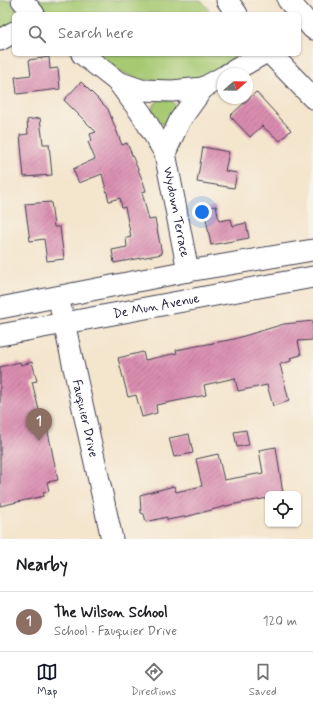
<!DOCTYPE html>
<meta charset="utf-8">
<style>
:root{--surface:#fff;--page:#f6f6f6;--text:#202124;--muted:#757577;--line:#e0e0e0;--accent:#111827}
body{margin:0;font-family:Mynerve,sans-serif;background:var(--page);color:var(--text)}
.controls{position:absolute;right:12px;bottom:12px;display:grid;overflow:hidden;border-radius:6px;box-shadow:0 1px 3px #0004}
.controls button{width:36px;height:36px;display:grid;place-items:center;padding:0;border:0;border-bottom:1px solid var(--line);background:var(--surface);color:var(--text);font:20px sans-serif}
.compass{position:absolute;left:217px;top:68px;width:36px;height:36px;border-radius:50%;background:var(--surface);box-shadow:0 1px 3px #0004;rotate:70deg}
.you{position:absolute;left:202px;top:212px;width:14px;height:14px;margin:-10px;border:3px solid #fff;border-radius:50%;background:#1a73e8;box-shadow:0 0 0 6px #1a73e833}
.badge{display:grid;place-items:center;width:26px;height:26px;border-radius:50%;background:var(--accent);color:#fff;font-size:13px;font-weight:700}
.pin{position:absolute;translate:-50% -33px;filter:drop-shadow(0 1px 2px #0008)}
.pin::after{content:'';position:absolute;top:21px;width:14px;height:12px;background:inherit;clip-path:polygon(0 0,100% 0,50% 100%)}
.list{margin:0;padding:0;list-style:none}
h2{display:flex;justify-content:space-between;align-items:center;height:52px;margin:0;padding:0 16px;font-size:17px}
h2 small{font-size:13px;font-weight:400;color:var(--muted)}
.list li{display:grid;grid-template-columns:26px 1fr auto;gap:12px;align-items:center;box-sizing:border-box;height:60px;padding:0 16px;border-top:1px solid var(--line)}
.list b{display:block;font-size:15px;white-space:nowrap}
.list p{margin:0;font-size:13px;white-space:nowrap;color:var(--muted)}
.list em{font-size:13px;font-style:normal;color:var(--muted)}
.icon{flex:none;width:22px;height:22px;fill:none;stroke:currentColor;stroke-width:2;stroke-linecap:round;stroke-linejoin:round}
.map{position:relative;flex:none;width:313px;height:539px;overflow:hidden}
.search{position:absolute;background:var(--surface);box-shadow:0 1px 3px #0004;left:12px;right:12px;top:12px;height:44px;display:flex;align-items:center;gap:10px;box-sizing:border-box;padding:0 14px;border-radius:6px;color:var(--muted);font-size:15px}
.sheet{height:112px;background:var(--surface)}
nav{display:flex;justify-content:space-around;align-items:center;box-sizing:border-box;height:56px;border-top:1px solid var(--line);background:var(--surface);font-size:11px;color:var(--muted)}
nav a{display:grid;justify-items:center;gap:2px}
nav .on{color:var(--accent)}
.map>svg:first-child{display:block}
</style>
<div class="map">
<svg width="313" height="539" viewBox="0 0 313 539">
<defs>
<pattern id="building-hatch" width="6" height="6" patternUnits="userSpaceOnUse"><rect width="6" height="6" fill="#da8db0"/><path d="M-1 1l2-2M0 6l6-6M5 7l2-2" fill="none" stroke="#b07390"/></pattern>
</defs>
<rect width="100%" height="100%" fill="#f7f3e8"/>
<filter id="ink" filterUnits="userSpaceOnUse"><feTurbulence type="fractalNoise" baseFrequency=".025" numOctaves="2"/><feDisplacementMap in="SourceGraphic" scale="8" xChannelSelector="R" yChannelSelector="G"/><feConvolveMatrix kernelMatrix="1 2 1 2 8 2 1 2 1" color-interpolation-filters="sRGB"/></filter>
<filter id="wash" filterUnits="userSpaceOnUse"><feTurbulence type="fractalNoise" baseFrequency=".012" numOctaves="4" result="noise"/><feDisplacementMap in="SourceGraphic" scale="16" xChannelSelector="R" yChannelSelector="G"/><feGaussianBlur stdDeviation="0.9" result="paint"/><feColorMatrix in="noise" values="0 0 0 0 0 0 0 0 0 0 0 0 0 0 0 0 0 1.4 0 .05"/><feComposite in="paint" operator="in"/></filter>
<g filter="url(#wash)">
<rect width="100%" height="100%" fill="#f4e5cd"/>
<path fill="#a6c972" stroke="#647656" d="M0 0H10L16 7 17 12 14 14V25L0 32Z
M33 0H201L212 14H47Z
M96 54H244L203 77 176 82 141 80 118 71Z
M160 99 172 101 177 108 167 124 159 123 152 113 153 105Z"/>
<g id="blocks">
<path fill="url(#building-hatch)" d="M49 57 50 69 58 68 60 89 17 94 15 77 31 75 29 60Z
M81 82 108 109 122 145 127 143 144 184 146 191 142 192 149 220 155 219 162 254 114 263 112 250 127 247 126 238 131 237 125 207 122 208 120 198 109 201 102 174 79 183 73 169 95 159 88 142 92 140 90 134 96 132 64 100Z
M256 92 291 130 280 141 262 126 250 137 230 116Z
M40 118 43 144H49L52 175 24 177 20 135 28 134 27 120Z
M203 147 229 152 225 171 237 173 234 188 197 182Z
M51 202 54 227H60L64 259 47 261 44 239 30 241 25 204Z
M216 206 219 221 231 219 233 226 246 223 249 238 211 245 204 208Z
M313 321V340L298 341 301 355 290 358 291 361 280 364 289 401 273 406 267 385 238 391 235 378 204 385 206 395 156 405 157 413 142 417 136 395 128 397 118 358 143 352 145 360 177 353 176 350 234 339 284 324Z
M20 362 21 365 32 362 37 381 32 382 40 414 44 413 58 480 47 482 49 491 43 492 44 496 0 506V367Z
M246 430 249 445 237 447 234 432Z
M189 434 193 453 174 457 169 438Z
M276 447 283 494H268V498L230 505 189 516 167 520V517L146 522 144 514 141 513 140 495 174 486 176 492 202 486 196 459 218 454 224 480 263 473 259 450Z"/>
</g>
</g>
<g filter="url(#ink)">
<use href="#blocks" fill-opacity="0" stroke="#423f51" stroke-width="1"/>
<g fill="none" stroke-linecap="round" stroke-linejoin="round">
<defs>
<g id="minor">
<path d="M22 0 34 14"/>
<path d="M227 0 237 14"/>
<path d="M288 0 313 29"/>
<path d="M0 40 14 32"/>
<path id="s1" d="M82 54 118 82 141 113 165 153 188 271"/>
<path d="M271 54 313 98"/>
<path d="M228 74 263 54"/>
<path d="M118 82 141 90 172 91 203 88 223 77"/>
<path d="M165 153 180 120 203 88"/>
<path d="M0 308 188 271 313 250"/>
<path id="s2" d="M61 309 112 539"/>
<path id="s3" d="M0 335 313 277"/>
</g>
</defs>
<use href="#minor" stroke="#423f51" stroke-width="23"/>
<use href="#minor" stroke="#fff" stroke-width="21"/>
</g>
</g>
<g text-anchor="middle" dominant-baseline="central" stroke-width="4" stroke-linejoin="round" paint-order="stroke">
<g font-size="13" fill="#22223b" stroke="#f7f3e8">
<text stroke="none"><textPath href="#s1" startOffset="191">Wydown Terrace</textPath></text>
<text stroke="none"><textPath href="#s3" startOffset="159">De Mun Avenue</textPath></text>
<text stroke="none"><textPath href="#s2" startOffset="112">Fauquier Drive</textPath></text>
</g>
</g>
</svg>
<div class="controls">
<button><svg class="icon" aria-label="locate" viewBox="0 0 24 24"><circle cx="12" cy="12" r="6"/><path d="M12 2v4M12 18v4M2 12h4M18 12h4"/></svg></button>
</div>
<svg class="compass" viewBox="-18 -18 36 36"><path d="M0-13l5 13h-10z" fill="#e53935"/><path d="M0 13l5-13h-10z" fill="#757577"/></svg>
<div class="you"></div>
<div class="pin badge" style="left:39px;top:441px;background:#8d6e63">1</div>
<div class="search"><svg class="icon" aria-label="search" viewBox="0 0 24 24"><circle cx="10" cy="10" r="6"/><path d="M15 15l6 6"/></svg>Search here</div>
</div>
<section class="sheet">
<h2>Nearby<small></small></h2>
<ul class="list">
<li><span class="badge" style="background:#8d6e63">1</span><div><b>The Wilson School</b><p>School · Fauquier Drive</p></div><em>120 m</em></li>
</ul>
</section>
<nav>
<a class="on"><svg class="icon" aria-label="map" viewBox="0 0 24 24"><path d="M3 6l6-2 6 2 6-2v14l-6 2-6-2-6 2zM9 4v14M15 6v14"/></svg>Map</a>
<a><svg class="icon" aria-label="directions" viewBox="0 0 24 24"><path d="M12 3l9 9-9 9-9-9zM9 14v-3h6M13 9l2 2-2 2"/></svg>Directions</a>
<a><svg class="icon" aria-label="saved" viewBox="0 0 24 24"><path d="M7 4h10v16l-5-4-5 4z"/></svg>Saved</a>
</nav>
